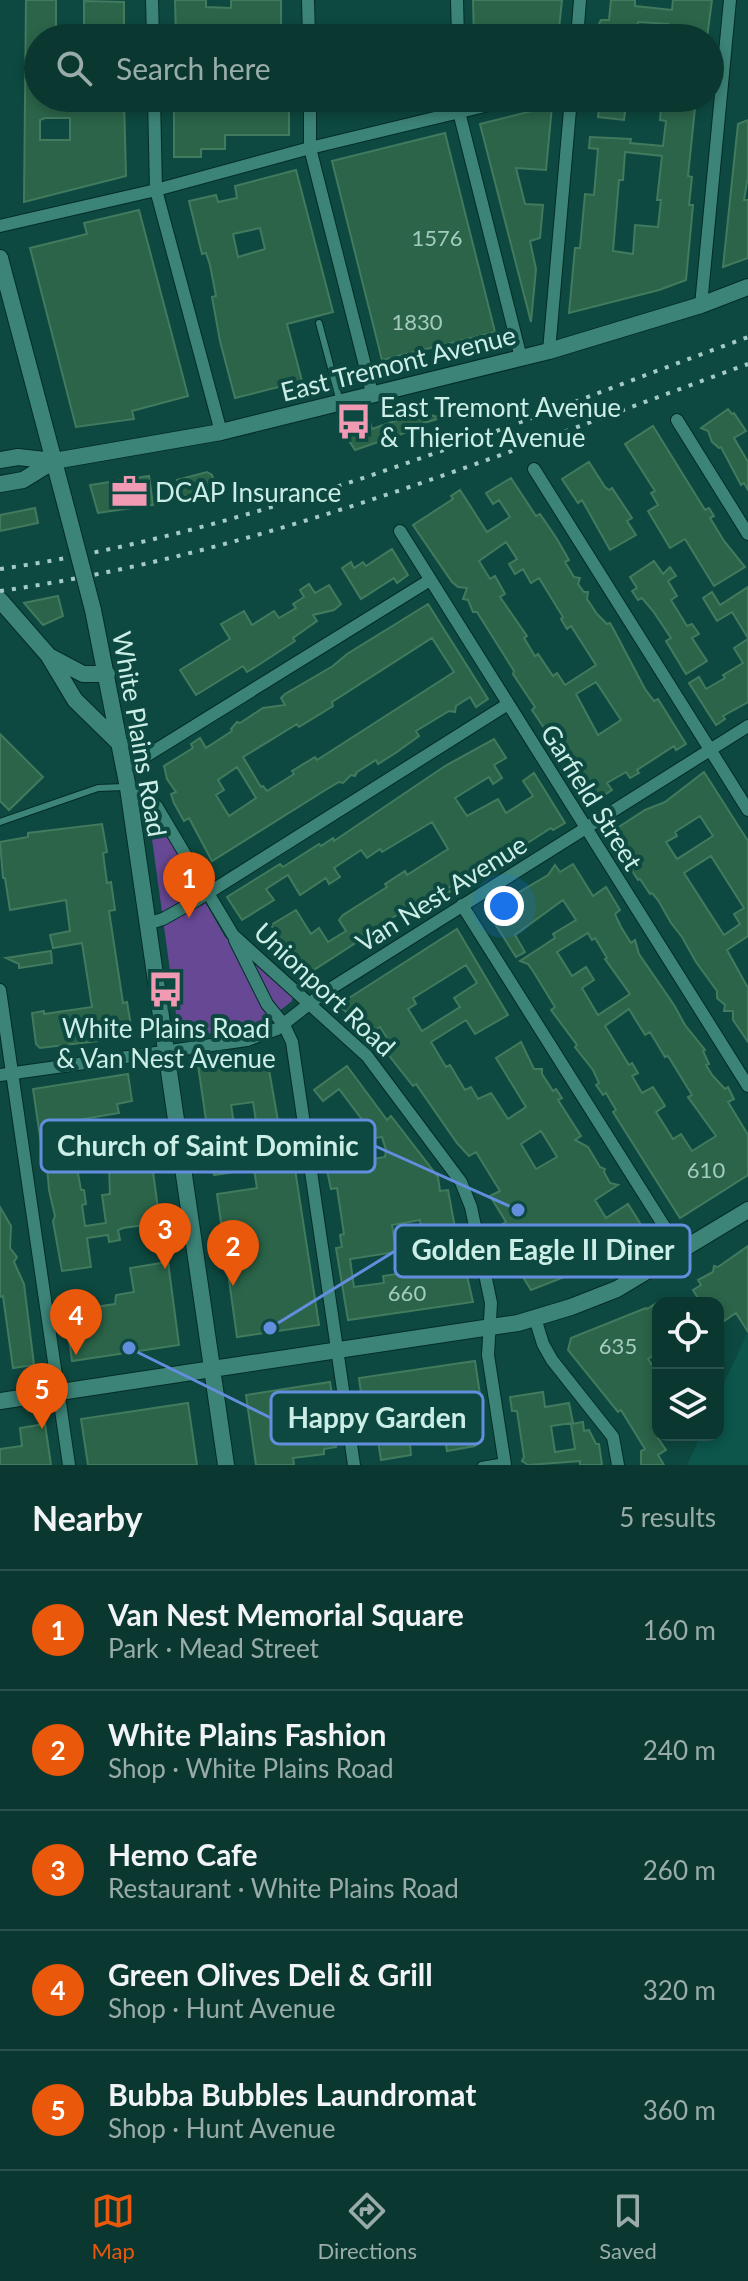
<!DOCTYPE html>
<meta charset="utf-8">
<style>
:root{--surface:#0a3730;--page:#133f38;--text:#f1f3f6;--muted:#99acab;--line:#2a514c;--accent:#ea580c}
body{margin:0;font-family:Lato,sans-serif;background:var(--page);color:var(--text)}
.controls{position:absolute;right:24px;bottom:24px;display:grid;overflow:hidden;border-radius:16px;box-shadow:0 4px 12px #0003}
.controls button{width:72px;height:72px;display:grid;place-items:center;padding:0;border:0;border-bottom:2px solid var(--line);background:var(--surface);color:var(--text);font:40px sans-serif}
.you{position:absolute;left:504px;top:906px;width:28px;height:28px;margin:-20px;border:6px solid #fff;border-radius:50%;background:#1a73e8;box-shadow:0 0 0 12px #1a73e833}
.badge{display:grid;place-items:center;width:52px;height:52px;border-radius:50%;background:var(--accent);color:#fff;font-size:26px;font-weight:700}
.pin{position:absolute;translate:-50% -66px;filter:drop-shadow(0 2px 4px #0008)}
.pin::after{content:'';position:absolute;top:42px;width:28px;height:24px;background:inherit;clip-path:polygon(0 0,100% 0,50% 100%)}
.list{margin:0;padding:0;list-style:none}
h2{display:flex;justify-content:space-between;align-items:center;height:104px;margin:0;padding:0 32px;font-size:34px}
h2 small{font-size:26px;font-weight:400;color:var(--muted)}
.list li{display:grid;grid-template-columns:52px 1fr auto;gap:24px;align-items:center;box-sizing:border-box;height:120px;padding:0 32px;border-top:2px solid var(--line)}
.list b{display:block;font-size:30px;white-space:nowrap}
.list p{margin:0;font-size:26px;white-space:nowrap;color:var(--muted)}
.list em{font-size:26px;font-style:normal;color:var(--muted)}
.icon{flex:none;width:44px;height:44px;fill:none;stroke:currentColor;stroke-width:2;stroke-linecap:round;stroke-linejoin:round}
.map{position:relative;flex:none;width:748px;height:1465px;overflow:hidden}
.search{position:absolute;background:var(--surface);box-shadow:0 4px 12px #0003;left:24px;right:24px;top:24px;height:88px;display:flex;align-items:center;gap:20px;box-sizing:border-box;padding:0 28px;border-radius:44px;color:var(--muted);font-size:30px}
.sheet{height:704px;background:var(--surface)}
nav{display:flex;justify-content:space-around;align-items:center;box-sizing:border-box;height:112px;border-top:2px solid var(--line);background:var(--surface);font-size:22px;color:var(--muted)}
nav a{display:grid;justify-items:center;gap:4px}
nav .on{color:var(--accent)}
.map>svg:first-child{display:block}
</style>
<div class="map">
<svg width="748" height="1465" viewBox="0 0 748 1465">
<rect width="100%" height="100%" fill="#0d4940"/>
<path fill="#0c564c" d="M748 1331V1465H687L701 1435H718V1397Z"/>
<path fill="#674894" d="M152 809 225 937 293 996 292 1001 268 1020 254 1025 224 1032 179 1036 148 810Z"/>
<path fill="#2b6449" stroke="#427a5e" stroke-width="2" fill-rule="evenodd" d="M26 0H56V38H38V98H81V101L124 102 126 176 24 202ZM45 118H70V140H40V120Z
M175 0H206V7L231 8V0H281V38H254V32L228 31V38H176Z
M473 0H562L558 38H474Z
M611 0H635V6L672 10 673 0H712L707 38H667L668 24 638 22 636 38H599V32H595L601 20H609Z
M84 1 124 2V32L121 33V38H90L89 33H84Z
M174 98H214V106H240V100L278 101V98H289V135H225V149H201V157H174Z
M600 98H627L624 120 598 117Z
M662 98H696L688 176 692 177 689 205H693L686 280 659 290 569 313 575 248H580L585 194 594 195 598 149 589 148 590 137 631 139 630 143 663 146 666 121 660 120ZM625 152 662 156 657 200H661L658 227 635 225 633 254 613 251 619 180H623Z
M552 106 546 170 516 168 525 204 543 205 540 238 530 241 536 269 531 322 480 124Z
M748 120V177L744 200H748V258L723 267 738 124Z
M445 133 495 332 382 360 332 161Z
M296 170 333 312 287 324 302 381 235 398 220 341 212 297 216 296 210 265 206 253 202 254 189 201 216 195 218 202 237 198 235 186ZM260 228 265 249 238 257 233 234Z
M139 210 188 396 132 411 134 419 76 427 30 248 87 234 84 223Z
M728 409 732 414 734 413 746 431 734 438 748 462V490L744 483 741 485 721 447 719 448 712 442 708 431 701 428Z
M421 412 441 418 424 423 425 426 355 450 343 431 370 422 372 429Z
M653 426 705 510 709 508 714 516 710 518 724 541 745 567 714 586 685 539 670 548 648 511 658 505 651 493 655 491 625 444Z
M589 462 605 487 609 490 612 488 632 518 627 521 636 535 610 550 582 500 578 503 562 479Z
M207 472 212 475 216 489 182 497 177 480Z
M149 476 153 505 98 513 90 485Z
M511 478 536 516 540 514 557 539 569 560 565 562 574 577 580 578 578 584 584 592H588L587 599 597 614 607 624 610 623 615 632 645 689 654 701 658 699 686 744 676 750 674 746 637 770 639 773 630 778 626 772 607 783 612 790 589 805 559 758 563 756 532 710 535 707 513 674 514 671 477 612H473L468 600 463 599 467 588 458 587 452 582 413 525 453 499 451 496 460 490 487 532 510 517 499 500 493 504 486 493ZM506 542 517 559 509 564 515 574 523 569 531 583 539 578 563 617 561 619 567 629 571 626 596 665 565 685 557 673 553 676 538 654 535 656 524 638 527 636 500 597 505 594 495 576 490 579 479 561ZM596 682 621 720 598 735 576 694Z
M35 508 38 523 0 531V515Z
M392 549 408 575 397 583 394 578 361 599 342 568 351 562 354 568 363 562 366 566Z
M654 561 663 574 670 567 676 576 668 581 677 596 671 600 687 626 692 624 699 634 692 638 707 661 686 674 666 641 671 638 653 611 642 598 638 600 632 591 637 588 630 577Z
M309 584 315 593 329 585 341 604 334 610 313 615 317 621 293 638 295 641 260 664 247 672 243 666 196 695 180 670 230 639 221 624 244 611 252 625 274 611 279 618 296 608 293 604 304 597 300 590Z
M748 587V638L732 612 717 621 703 598 712 592 720 605Z
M58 596 63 616 43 625 24 603Z
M428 604 488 699 476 707 470 697 456 706 455 712 449 711 416 731 419 736 397 752 378 764 376 760 357 772 355 776 351 775 343 783 339 782 327 789 212 861 189 818 184 821 174 803 171 794 176 792 167 779 164 766 193 748 191 744 200 738 206 748 232 731 231 729 237 722 240 723 263 708 285 705 281 698 285 694 333 666 347 654ZM432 638 454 672 317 760 315 757 292 771 294 774 267 791 263 786 261 787 243 757 297 724 299 727 333 706 332 702ZM237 767 256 798 229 816 216 795 224 790 218 780Z
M748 639V702L723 716 725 719 716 725 689 683 699 677 706 689 725 678 723 675 743 663 734 648Z
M0 734 43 777 9 810 0 801Z
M494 739 506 758 494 765 502 778 493 784 489 777 455 798 467 816 498 799 506 813 533 796 523 781 534 773 565 823 553 830 551 828 493 865 490 860 473 870 469 877H465L448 888 450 892 405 920 400 913 372 931 375 935 367 941 365 937 309 973 298 955 288 961 278 951 285 947 271 925 296 910 311 934 319 928 328 942 346 931 339 920 343 915 387 887 385 884 405 871 407 875 448 849 432 822 382 852 380 849 367 858 361 850 334 868 340 877 329 884 326 878 300 895 288 875 266 889 274 900 242 920 227 897 280 864 283 867 319 844 321 846 333 838 334 841 445 766Z
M704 772 748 841V936L727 950 748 988V1042L733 1020V1011H724L725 1005 717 998V991L696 962 682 937 671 923 658 900 652 893 650 894 640 879 638 880 608 834 645 810 665 802ZM700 816 713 836 677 859 666 842 677 836 675 832ZM711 856 744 908 734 914 740 924 724 935 684 873Z
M102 824 107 852 103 853 107 883 111 882 115 910 109 911 123 1003 127 1002 133 1037 40 1048 36 1044 32 1013 44 1011V1014L92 1007 82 943 53 948 50 935 70 931 66 900 10 910 5 878H3L0 842 28 837V833Z
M573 864 593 896 606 887 620 910 615 914 621 927 631 943 635 940 639 954 674 1005 685 1025 705 1050 703 1051 709 1064 706 1065 712 1075 725 1089 728 1087 734 1099 728 1102 748 1135V1175L680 1218 613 1112 616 1110 606 1093 603 1095 596 1085 599 1083 593 1070 575 1047 577 1045 551 1010 555 1007 533 971 528 964 520 961 555 938 553 934 576 920 563 900 515 935 525 952 516 957 487 911 548 875 555 865 560 872ZM588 933 592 940 595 938 607 958 605 959 630 994 598 1015 582 988 594 980 586 967 572 976 557 952ZM629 1009 645 1035 650 1032 665 1057 668 1056 692 1095 688 1097 716 1136 692 1151 681 1134 673 1139 656 1112 665 1106 653 1087 642 1093 632 1076 638 1073 632 1063 629 1065 605 1026Z
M457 929 508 1015 475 1034 466 1020 431 1042 446 1067 450 1065 465 1090 471 1087 478 1099 491 1093 508 1119 526 1107 496 1058 521 1042 534 1069H542V1074L553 1091 556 1089 562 1098 558 1100 581 1136 575 1140 588 1147 600 1167 605 1169 604 1172 610 1183 618 1185 595 1200 606 1218 628 1204 648 1236 610 1259 531 1290 508 1253 527 1249 524 1234 503 1237 497 1227 506 1222 490 1196 500 1191 476 1152 469 1156 457 1143 416 1084 413 1086 387 1053 394 1049 380 1027 369 1033 361 1020 358 1022 338 1005ZM466 965 477 983 454 998 460 1007 422 1031 408 1009 416 1004 413 998ZM541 1131 557 1157 536 1169 521 1144Z
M51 951 52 963 19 968V964L6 958Z
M266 1053 278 1121 283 1126 292 1169H295L319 1325 237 1337 217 1194 257 1188 254 1169 214 1175 198 1065ZM253 1102 257 1127 235 1130 231 1105Z
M347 1066 387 1120 391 1116 438 1177 440 1191 448 1190 458 1244 424 1249 420 1220 392 1225 396 1252 350 1259 354 1287 384 1283 383 1276 397 1274 396 1265 424 1261 426 1273 434 1272V1277L454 1274 453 1265 464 1263 473 1302 348 1320 336 1248 342 1247 340 1235 344 1234 337 1188 331 1189 322 1147 347 1143 357 1155 360 1154 361 1161 385 1157 386 1150 382 1137 376 1138 339 1089 323 1101 314 1090Z
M128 1074 132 1101 117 1104 119 1113 60 1123 63 1141 67 1140 69 1155H73L74 1163 76 1162 81 1190H84L86 1204 82 1205 85 1226 106 1223 102 1195 110 1194 109 1167 121 1165 119 1148 111 1146 110 1134 139 1130 142 1144 149 1143 160 1223 123 1228 118 1230 120 1240 109 1242 108 1235 87 1238 91 1267 62 1271 53 1221 55 1216 49 1190 45 1142 41 1143 33 1089Z
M0 1207 11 1226 10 1248 17 1257 14 1262 24 1284 34 1365 13 1368 3 1296 0 1297Z
M748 1246V1332L736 1313 724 1321 718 1312V1303H701L693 1290 701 1285 698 1280 713 1272 714 1266 718 1267Z
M168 1262 179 1345 72 1361 64 1303 87 1300 88 1308 115 1304 116 1295 134 1292 130 1268Z
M658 1302V1352L648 1359 658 1374V1438L666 1450 658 1455 664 1465H641V1451L645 1449 621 1410 618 1412 568 1350 571 1338 646 1308 647 1309Z
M475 1361 481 1401 474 1402 481 1441 475 1446 447 1451 441 1416 434 1417 430 1397 406 1400 411 1455 381 1460 377 1434 384 1433 380 1406 363 1408 359 1378Z
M330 1382 338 1437 334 1438 336 1447 324 1449V1454L293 1458 294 1465H256L246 1395Z
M543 1392 545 1407 569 1403 573 1423 551 1426 555 1452 575 1449 571 1424 583 1422 584 1431 589 1430 596 1444H599L602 1465H580V1461L528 1465 522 1461 524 1457 517 1411H512L510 1397Z
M188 1403 197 1465H88L81 1419Z
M45 1424 51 1465H0V1449L22 1446 20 1428Z"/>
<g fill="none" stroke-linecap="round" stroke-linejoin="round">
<defs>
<path id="lane" d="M319 323 340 402
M0 822 98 788 124 787
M481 1465 505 1461"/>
<path id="street" d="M152 0 153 38
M308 0 309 38
M457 0 458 38
M577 38 580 0
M154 98 156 190 221 432
M310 98V148L372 393
M459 98V112L521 358
M0 226 156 190 310 148 518 98
M701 305 730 0
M549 351 571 98
M677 420 748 534
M534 469 748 810
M400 531 748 1086
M125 769 430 580
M128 788 144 794 157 807 233 935 367 1056 461 1182 471 1207 491 1303 488 1355 505 1465
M462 905 681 1253
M147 924 163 919 197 900 508 704
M235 940 267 1004 284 1025 292 1042 354 1465
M0 990 69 1465
M0 1075 247 1040 277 1029 322 994 748 726
M535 1318 543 1344 552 1360 613 1437 618 1465"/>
<path id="secondary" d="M0 258 64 499
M0 460 18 457 54 461 221 432 549 351 701 305 748 287
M0 484 23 480 54 461
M0 600 48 655 75 700 121 745
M93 610 128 788 226 1465
M49 656 83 674H107
M0 1401 518 1323 571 1307 617 1289 748 1210"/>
</defs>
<use href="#lane" stroke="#032c26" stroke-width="8"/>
<use href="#street" stroke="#032c26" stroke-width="14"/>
<use href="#secondary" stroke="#032c26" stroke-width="18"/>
<use href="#lane" stroke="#3c8477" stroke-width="6"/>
<use href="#street" stroke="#3c8477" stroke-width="12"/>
<use href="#secondary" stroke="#3c8477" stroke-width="16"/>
<path stroke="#a4ccc4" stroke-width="4" stroke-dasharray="4 8" stroke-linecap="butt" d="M0 569C257 532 505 426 748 337
M0 591C260 554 503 453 748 364"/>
<defs>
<path id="secondary-bridge" d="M64 499 93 610"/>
</defs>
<use href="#secondary-bridge" stroke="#032c26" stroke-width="18" stroke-linecap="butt"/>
<use href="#secondary-bridge" stroke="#3c8477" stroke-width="16"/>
</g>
<defs>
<symbol id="bus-bare" viewBox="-9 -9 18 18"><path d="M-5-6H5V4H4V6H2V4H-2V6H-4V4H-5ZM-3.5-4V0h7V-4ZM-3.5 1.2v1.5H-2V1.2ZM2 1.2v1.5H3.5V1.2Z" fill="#f19ab4" stroke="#0d4940" stroke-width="2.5" paint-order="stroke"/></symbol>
<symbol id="office-bare" viewBox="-9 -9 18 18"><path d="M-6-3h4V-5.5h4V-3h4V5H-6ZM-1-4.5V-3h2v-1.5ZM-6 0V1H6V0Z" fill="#f19ab4" stroke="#0d4940" stroke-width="2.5" paint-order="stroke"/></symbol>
</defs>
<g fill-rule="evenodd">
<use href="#bus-bare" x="328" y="396" width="51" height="51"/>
<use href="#office-bare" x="104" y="466" width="51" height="51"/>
<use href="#bus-bare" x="140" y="964" width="51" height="51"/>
</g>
<g text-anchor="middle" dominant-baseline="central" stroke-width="8" stroke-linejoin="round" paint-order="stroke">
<g font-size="22" fill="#a3ccbf">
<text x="437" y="237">1576</text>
<text x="417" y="321">1830</text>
<text x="706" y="1169">610</text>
<text x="407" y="1292">660</text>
<text x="618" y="1345">635</text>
</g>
<g font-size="26" fill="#cbeee6" stroke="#0d4940">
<text transform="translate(398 363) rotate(-14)">East Tremont Avenue</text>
<text transform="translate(140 734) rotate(80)">White Plains Road</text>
<text transform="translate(592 797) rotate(58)">Garfield Street</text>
<text transform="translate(441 893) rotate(-32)">Van Nest Avenue</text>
<text transform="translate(325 989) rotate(43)">Unionport Road</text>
</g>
<g font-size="26" fill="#cbeee6" stroke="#0d4940" text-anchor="start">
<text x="380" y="407">East Tremont Avenue<tspan x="380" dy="30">&amp; Thieriot Avenue</tspan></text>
<text x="155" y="492">DCAP Insurance</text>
<text x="166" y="1028" text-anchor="middle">White Plains Road<tspan x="166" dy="30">&amp; Van Nest Avenue</tspan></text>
</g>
</g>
<path fill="none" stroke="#638ede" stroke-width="3" d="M518 1210L375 1146M270 1328L395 1251M129 1348L271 1418"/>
<g fill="#638ede" stroke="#0d4940" stroke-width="3">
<circle cx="518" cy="1210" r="8"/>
<circle cx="270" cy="1328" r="8"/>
<circle cx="129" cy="1348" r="8"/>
</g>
<g fill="#0d4940" stroke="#638ede" stroke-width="3">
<rect x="41" y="1120" width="334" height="52" rx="8"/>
<rect x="395" y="1225" width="295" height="52" rx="8"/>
<rect x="271" y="1392" width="212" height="52" rx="8"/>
</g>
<g font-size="28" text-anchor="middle" font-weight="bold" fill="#cbeee6">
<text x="208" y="1156">Church of Saint Dominic</text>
<text x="543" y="1260">Golden Eagle II Diner</text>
<text x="377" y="1428">Happy Garden</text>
</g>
</svg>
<div class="controls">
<button><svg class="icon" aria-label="locate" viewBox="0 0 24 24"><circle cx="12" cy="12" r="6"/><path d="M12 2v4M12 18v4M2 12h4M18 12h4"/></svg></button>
<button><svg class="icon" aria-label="layers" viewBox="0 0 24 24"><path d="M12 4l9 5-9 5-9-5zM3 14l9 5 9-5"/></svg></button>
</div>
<div class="you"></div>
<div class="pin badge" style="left:189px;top:918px">1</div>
<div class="pin badge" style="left:233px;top:1286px">2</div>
<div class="pin badge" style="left:165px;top:1269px">3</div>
<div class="pin badge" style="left:76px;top:1355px">4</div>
<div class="pin badge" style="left:42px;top:1429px">5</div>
<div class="search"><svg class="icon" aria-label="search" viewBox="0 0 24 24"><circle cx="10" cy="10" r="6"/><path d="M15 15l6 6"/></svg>Search here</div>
</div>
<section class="sheet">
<h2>Nearby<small>5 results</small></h2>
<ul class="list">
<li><span class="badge">1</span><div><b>Van Nest Memorial Square</b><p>Park · Mead Street</p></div><em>160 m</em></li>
<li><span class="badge">2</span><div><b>White Plains Fashion</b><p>Shop · White Plains Road</p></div><em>240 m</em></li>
<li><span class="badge">3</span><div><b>Hemo Cafe</b><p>Restaurant · White Plains Road</p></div><em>260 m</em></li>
<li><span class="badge">4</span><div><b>Green Olives Deli &amp; Grill</b><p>Shop · Hunt Avenue</p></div><em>320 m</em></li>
<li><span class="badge">5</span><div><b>Bubba Bubbles Laundromat</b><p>Shop · Hunt Avenue</p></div><em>360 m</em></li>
</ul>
</section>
<nav>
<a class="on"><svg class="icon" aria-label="map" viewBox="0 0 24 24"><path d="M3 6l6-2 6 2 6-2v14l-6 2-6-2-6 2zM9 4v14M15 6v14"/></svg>Map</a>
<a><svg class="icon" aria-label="directions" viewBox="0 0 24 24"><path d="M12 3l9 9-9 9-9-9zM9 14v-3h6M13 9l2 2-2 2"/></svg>Directions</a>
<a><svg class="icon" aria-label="saved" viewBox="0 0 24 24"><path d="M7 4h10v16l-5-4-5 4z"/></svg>Saved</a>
</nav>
